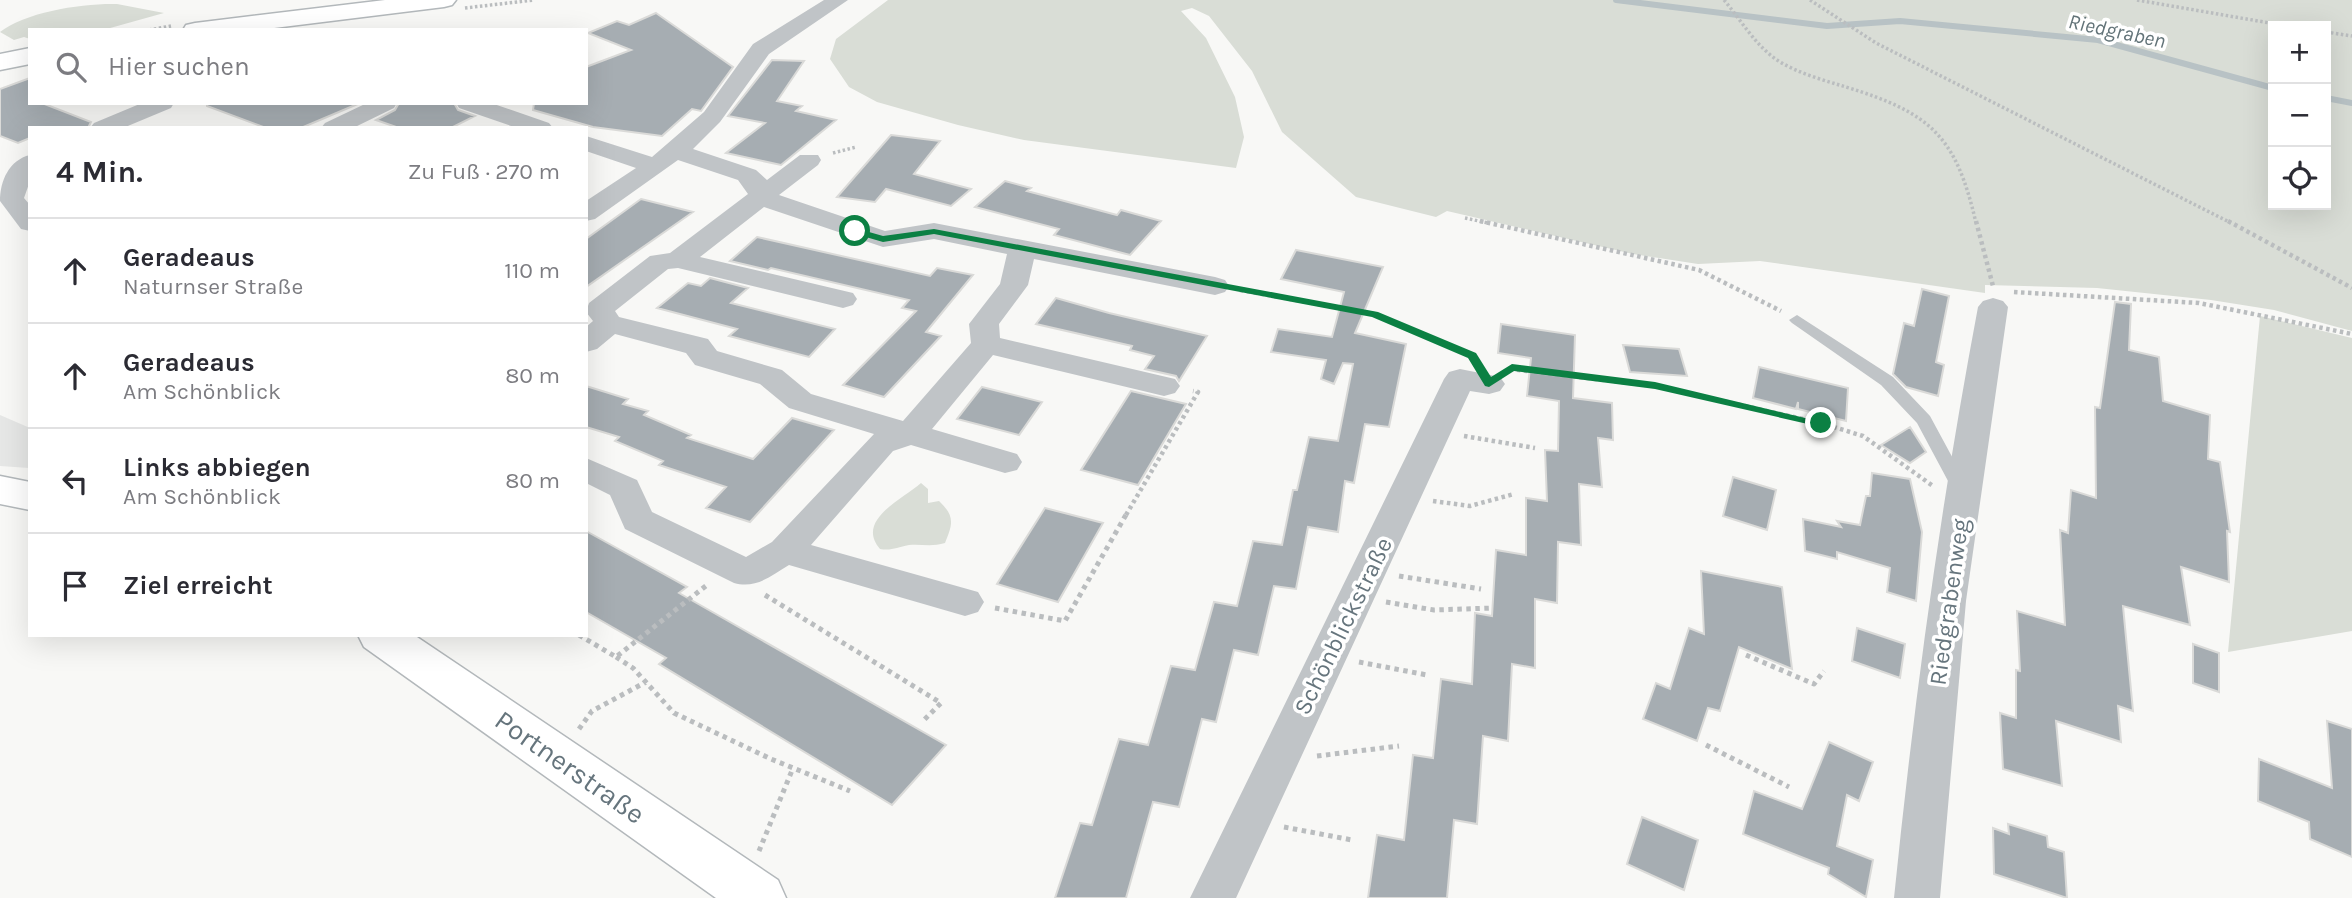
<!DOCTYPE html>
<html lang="de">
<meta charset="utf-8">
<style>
:root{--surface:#fff;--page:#f7f7f7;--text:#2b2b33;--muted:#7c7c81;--line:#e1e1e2}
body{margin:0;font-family:Karla,sans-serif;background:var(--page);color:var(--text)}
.controls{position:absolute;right:21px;top:21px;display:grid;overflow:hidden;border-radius:0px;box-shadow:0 7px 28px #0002}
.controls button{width:63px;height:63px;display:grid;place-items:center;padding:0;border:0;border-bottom:2px solid var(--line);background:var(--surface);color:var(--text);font:35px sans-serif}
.stop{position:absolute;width:21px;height:21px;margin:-16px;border:5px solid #0b8043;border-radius:50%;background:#fff}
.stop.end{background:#0b8043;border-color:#fff;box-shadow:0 2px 7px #0008}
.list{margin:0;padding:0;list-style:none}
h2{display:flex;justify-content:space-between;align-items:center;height:91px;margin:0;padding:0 28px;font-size:30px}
h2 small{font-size:23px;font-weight:400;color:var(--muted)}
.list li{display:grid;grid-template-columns:46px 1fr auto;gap:21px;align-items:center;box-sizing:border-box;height:105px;padding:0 28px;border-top:2px solid var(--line)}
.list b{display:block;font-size:26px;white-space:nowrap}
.list p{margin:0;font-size:23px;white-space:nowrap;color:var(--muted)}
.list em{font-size:23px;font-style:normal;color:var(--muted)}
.icon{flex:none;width:38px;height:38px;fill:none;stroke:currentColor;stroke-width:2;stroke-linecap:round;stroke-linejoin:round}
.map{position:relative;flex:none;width:2352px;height:898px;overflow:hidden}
.search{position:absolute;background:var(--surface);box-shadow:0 7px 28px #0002;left:28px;top:28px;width:560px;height:77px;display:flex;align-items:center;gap:18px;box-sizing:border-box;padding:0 24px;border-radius:0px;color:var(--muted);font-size:26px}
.panel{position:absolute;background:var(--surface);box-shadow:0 7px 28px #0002;left:28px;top:126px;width:560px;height:511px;border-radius:0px}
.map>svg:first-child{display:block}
</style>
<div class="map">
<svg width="2352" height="898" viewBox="0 0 2352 898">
<rect width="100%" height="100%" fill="#f8f8f6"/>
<path fill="#e6e7e6" d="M0 415 30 428 29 468 0 466Z"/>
<path fill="#d9ddd6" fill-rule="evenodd" d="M888 0H2352V331L2274 310 2211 300 2097 288 1985 285V293L1760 261 1698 264 1633 254 1447 211 1436 217 1356 197 1282 132 1252 71 1209 16 1192 8 1181 11 1206 38 1235 97 1244 137 1236 168 1024 140 958 125 877 102 849 87 830 59 836 39ZM2326 26V205H2273V26Z
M117 4 164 13 103 30H30V39L24 37 14 40 0 32C25 12 83 3 117 4Z
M2260 316 2352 338V631L2228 652Z
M921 483 928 489V503L939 501C955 516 953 524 945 543 932 547 922 544 909 545 897 547 892 551 880 549 855 520 903 499 921 483Z"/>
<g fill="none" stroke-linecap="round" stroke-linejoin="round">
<path stroke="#b8c2c5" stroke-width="6" d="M1616 0 1827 26 1900 21 2098 40 2273 88
M2326 98 2352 103"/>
</g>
<path fill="#a6adb2" stroke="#dadad8" stroke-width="2" d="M656 13 733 67 701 111 692 109 662 136 593 127 533 110 534 103H586V67L631 50 588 33 617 21 629 25Z
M772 60 804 61 777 101 802 106 796 111 836 120 781 165 726 153 765 123 728 116Z
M30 78V103H42L91 122 88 128H30V138L18 143 0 136V89Z
M207 103H360L301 128H266L207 106Z
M399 103H454L458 110 475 116 451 128H399L376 120 395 110Z
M891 135 940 141 914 174 971 189 951 206 886 189 875 202 837 197Z
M1005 181 1031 188 1027 191 1117 215 1121 210 1161 221 1130 255 1054 235 1059 229 975 207Z
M641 199 693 212 586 287V239Z
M757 237 930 276 937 268 973 275 926 332 941 336 884 397 843 385 916 311 902 308 909 300 771 268 768 270 730 261Z
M1296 250 1383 267 1355 333 1406 344 1389 427 1365 424 1354 483 1345 481 1338 532 1308 527 1296 589 1274 586 1258 655 1234 650 1216 722 1202 719 1179 807 1153 802 1126 898H1055L1080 823 1092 825 1119 739 1148 745 1171 666 1195 670 1214 602 1237 606 1253 541 1282 545 1293 490H1297L1309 437 1338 441 1353 364 1343 363 1334 384 1321 379 1326 360 1271 352 1278 329 1332 337 1344 292 1281 279Z
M710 278 748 288 731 303 835 329 809 357 729 336 737 329 657 308 688 283 701 286Z
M1922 289 1949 296 1936 362 1944 365 1938 396 1906 387 1893 374 1904 323 1914 326Z
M1056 298 1109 313 1207 336 1179 381 1176 376 1145 369 1154 356 1130 350 1132 346 1036 324Z
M2115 302 2131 304 2129 350 2159 357 2163 401 2210 415 2208 459 2220 462 2230 532 2227 531 2229 582 2181 567 2190 625 2123 606 2133 711 2118 706 2121 742 2056 721 2062 786 2003 769 2000 713 2016 718V670L2020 671 2017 611 2065 625 2060 530 2068 533 2071 490 2096 498 2095 407 2100 408Z
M1501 324 1575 335 1573 398 1612 403 1613 440 1598 438 1602 487 1579 484 1581 545 1558 542 1557 603 1535 599V668L1512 664 1508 741 1483 736 1477 824 1454 820 1447 898H1368L1377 835 1404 840 1413 755 1433 758 1441 679 1472 684 1475 613 1492 616 1496 550 1526 555V498L1547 501 1545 450 1558 451 1559 401 1527 396 1531 358 1498 353Z
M1623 345 1679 349 1687 376 1630 372Z
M1759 367 1848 388 1846 421 1798 409V402L1796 409 1753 398Z
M586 386 628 399 623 404 648 411 644 415 691 435 687 438 753 459 792 418 834 430 750 522 706 508 726 487 659 465 663 461 615 441 619 437 586 427Z
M982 387 1042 402 1019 435 957 419Z
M1131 391 1186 404 1138 485 1081 470Z
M1910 427 1926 452 1910 463 1881 445Z
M1872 473 1910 479 1922 532 1916 601 1887 592 1890 568 1837 552V559L1805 551 1803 519 1841 527 1837 521 1860 525 1866 496H1870Z
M1733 477 1776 490 1767 530 1723 516Z
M1045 508 1103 523 1058 602 997 584Z
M586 531 687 587 679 593 946 745 892 805 659 664 666 658 586 612Z
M1701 571 1782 587 1792 669 1739 647 1720 711 1708 708 1697 741 1643 719 1656 683 1670 689 1689 628 1704 634Z
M1857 628 1905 644 1900 678 1852 661Z
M2193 644 2219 653V692L2193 683Z
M2327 721 2352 729V857L2310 839 2309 822 2258 801 2259 759 2332 788Z
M1829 742 1873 762 1859 801 1847 795 1837 846 1873 860 1866 897 1828 874 1829 868 1743 834 1754 791 1802 809Z
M1642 817 1698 840 1684 890 1627 864Z
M2008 824 2047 836 2048 847 2064 852 2067 898 1994 874 1993 828 2009 834Z"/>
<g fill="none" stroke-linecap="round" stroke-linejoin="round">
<defs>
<path id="secondary" d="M385 0H456L452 5 444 7 258 30H183L186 25 195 23Z
M30 48V64L0 70V54Z
M0 476 30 482V510L0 504Z
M358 635H414L778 880 786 898H716L364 647Z"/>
</defs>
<use href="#secondary" stroke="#b3b8bb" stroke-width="3"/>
<path stroke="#babdbf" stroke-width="3.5" stroke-dasharray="2.5 2.5" stroke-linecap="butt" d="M1724 0C1741 20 1755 45 1777 60 1797 73 1823 80 1846 87 1931 113 1956 136 1976 223
M1810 0 1876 43 2231 223
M2137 0 2287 26
M465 8 534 0
M149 30 171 26
M2326 32 2352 36
M833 153 856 147
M1465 218 1488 223"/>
<path stroke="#babdbf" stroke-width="4.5" stroke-dasharray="3.5 3.5" stroke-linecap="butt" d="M1480 221 1699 270 1781 311
M1976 221 1993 286
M2228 221 2352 288
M1240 290 1374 314 1470 355
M2014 292 2199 303 2352 334
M1510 369 1655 386 1821 423 1863 436 1933 486
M1464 436 1535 448
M1433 501 1470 506 1514 494
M1126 515 1198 392 1193 391"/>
<path stroke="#babdbf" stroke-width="5" stroke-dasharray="4.5 4.5" stroke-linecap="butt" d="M1399 576 1481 589
M765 595 941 703 924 720
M1386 602 1434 610 1493 608
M995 608 1065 621 1127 513
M579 635 616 657 707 585
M1746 655 1814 684 1824 671
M616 657 633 668 674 713 771 759 850 791
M1359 662 1427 675
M579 729 592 711 646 682
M1706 745 1789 787
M1317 756 1399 746
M1284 827 1352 840
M759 851 793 768"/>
<path fill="#c0c4c7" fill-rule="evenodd" d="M1797 315 1893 377 1930 416 1970 490 1967 494H1955L1917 423 1881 385 1792 323 1789 320Z"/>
<path fill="#c0c4c7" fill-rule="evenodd" d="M824 0H848L769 54 720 122 693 149 756 170 767 180 800 155H818L821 160 818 165 779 195 885 231 934 223 1215 277 1225 280 1229 286 1225 292 1215 295 1034 259 1028 285 999 324 1000 338 1175 379 1180 386 1175 393 1164 396 993 355 932 429 1017 454 1022 462 1017 470 1005 473 911 445 893 451 811 545 978 592 984 602 978 612 965 616 789 565C771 576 756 589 734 583L625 529 610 495 586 483V458L637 480 652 512 746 557 772 542 874 434 789 408 760 384 695 365 686 353 615 334 597 349 586 352V327L593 321 586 312 589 303 650 256 670 253 748 194 738 180 678 160 595 219 586 221V201L636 168 586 151V136L652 157 704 112 753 44ZM764 207 883 247 934 239 1007 254 1000 284 969 324 971 343 903 421 811 394 782 370 717 351 708 339 619 317 615 311 668 269 678 268 843 308 853 305 857 299 853 293 700 257Z
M142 103H174L171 108 123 128H90L94 123Z
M367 103H397L394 108 353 128H321L325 123Z
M456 103H491L549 123 553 128H517L459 108Z
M30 155V181L24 198 30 205V231L21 229 0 201C0 181 9 160 30 155Z
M1993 298 2003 301 2008 307 1966 601 1940 898H1894C1914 700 1941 503 1978 307L1983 301Z
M1460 369 1500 377 1505 384 1500 391 1489 394 1470 391 1236 898H1190L1444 379 1449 372Z"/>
<use href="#secondary" fill="#fff" fill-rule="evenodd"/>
</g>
<path fill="#0b8043" d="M855 228 883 236 934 229 1378 312 1476 353 1491 377 1512 364 1655 382 1826 423 1821 427 1655 389 1514 371 1489 387 1485 386 1468 358 1372 317 934 234 883 242 852 233Z"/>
<g text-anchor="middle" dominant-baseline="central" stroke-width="7" stroke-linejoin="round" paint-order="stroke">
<g font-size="21" font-style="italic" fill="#627378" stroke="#fff">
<text transform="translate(2117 31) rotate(12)">Riedgraben</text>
</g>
<g font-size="24" fill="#66757d" stroke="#fff">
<text transform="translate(1949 602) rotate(-82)">Riedgrabenweg</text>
<text transform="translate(1343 626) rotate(-64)">Schönblickstraße</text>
</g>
<g font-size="28" fill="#66757d" stroke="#fff">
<text transform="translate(570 767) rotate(35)">Portnerstraße</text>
</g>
</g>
</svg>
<div class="controls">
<button>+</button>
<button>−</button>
<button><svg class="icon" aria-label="locate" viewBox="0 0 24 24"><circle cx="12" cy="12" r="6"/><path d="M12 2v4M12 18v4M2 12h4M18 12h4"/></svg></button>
</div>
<div class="stop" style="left:855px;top:231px"></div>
<div class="stop end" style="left:1821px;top:423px"></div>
<div class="search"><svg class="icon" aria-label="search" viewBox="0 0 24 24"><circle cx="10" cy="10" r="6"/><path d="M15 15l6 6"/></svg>Hier suchen</div>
<section class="panel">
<h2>4 Min.<small>Zu Fuß · 270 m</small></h2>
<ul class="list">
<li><svg class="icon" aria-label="ahead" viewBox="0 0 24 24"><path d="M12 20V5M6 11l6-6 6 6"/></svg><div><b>Geradeaus</b><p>Naturnser Straße</p></div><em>110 m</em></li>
<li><svg class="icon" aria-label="ahead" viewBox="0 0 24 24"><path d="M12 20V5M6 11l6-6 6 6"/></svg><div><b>Geradeaus</b><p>Am Schönblick</p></div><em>80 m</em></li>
<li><svg class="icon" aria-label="left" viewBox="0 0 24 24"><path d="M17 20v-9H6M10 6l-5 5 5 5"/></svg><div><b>Links abbiegen</b><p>Am Schönblick</p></div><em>80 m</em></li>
<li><svg class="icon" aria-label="arrive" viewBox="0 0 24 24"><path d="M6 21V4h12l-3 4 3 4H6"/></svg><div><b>Ziel erreicht</b></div></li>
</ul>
</section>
</div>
